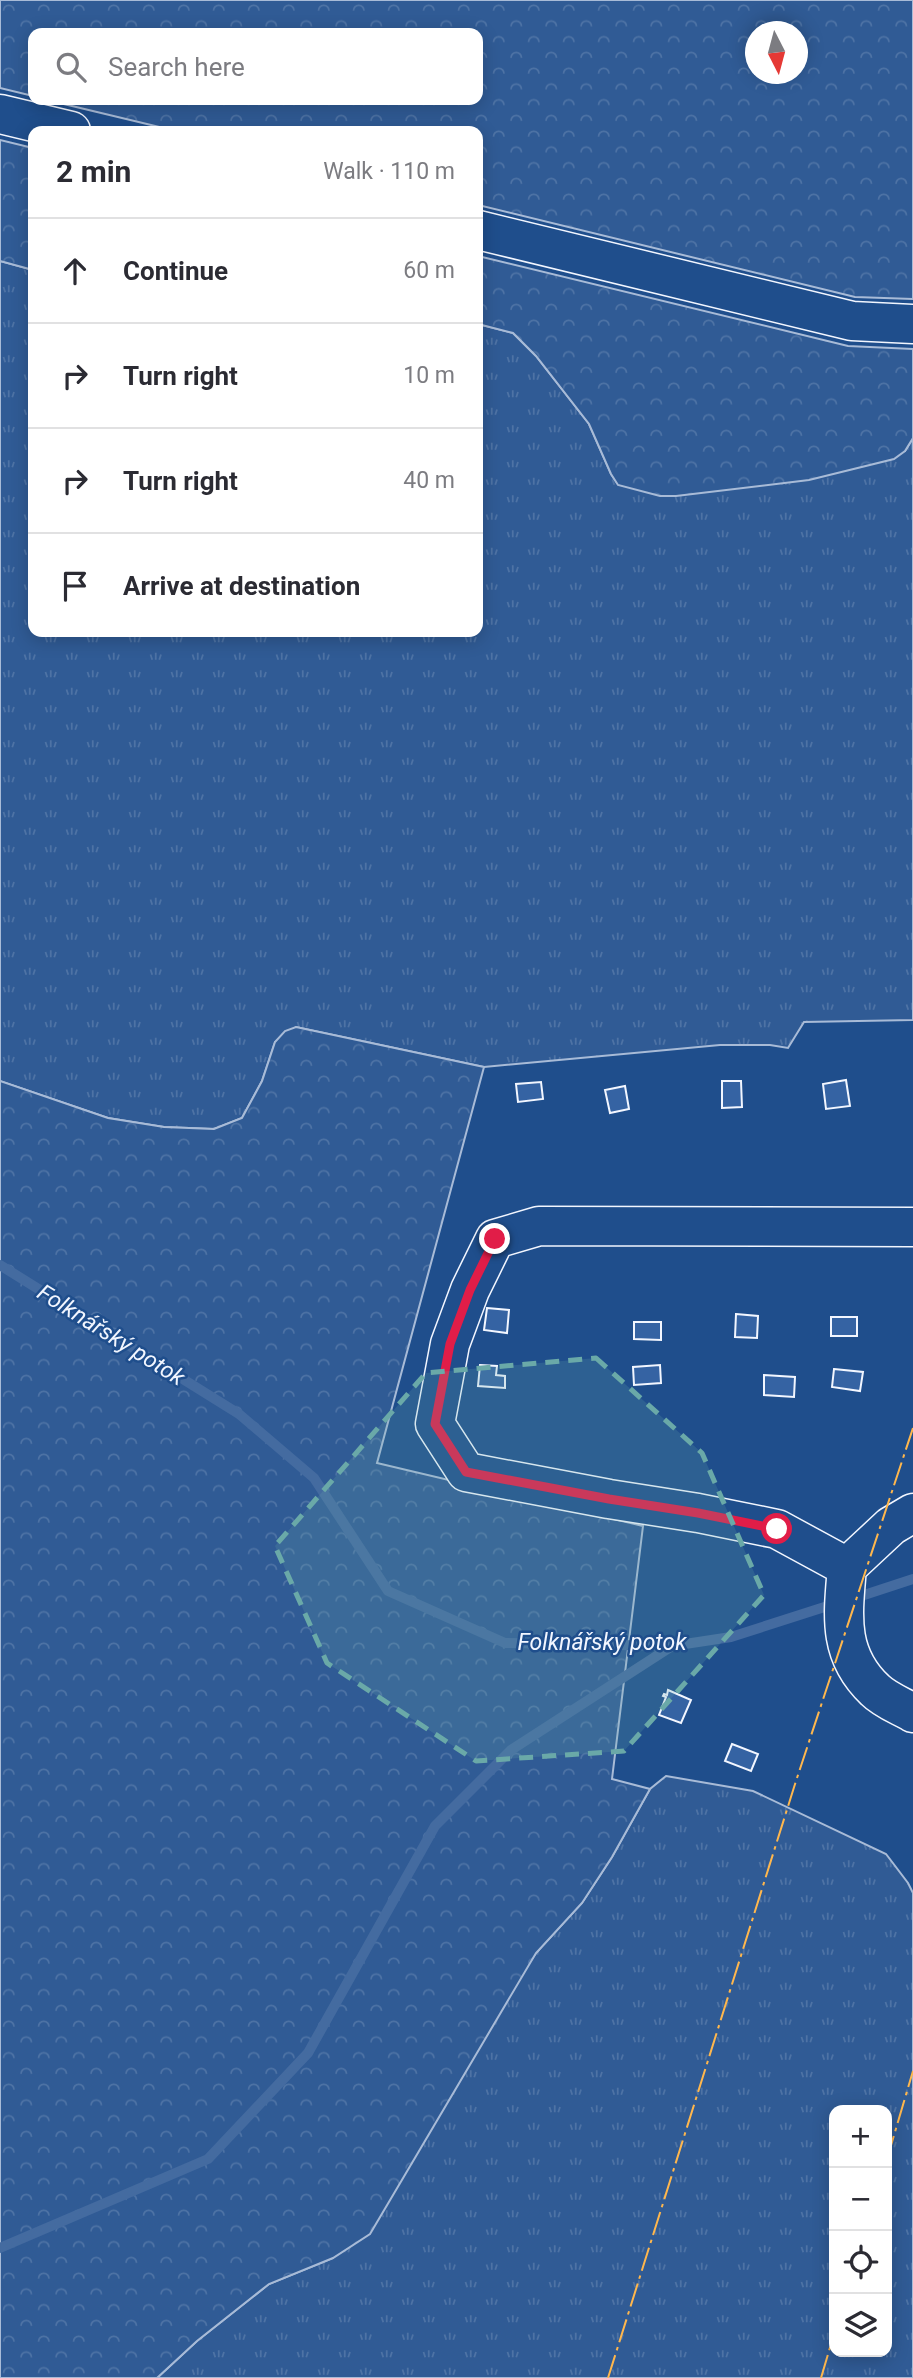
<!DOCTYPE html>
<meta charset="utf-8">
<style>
:root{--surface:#fff;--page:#f7f7f7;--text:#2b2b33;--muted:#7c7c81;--line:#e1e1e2}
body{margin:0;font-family:Roboto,sans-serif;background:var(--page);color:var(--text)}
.controls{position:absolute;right:21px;bottom:21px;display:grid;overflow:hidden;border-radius:14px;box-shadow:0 4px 18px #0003}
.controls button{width:63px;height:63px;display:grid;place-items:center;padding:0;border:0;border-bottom:2px solid var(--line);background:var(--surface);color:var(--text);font:35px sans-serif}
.compass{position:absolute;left:745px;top:21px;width:63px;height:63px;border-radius:50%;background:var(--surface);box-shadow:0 4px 18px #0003;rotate:174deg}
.stop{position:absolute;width:21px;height:21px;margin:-16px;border:5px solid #e11d48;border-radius:50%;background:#fff}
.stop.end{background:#e11d48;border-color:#fff;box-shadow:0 2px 7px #0008}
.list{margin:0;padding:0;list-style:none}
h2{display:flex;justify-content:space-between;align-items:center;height:91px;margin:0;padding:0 28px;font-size:30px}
h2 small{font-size:23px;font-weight:400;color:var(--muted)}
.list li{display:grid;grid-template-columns:46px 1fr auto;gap:21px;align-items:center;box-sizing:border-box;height:105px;padding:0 28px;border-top:2px solid var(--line)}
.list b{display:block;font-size:26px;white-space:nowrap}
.list em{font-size:23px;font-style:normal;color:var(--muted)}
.icon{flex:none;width:38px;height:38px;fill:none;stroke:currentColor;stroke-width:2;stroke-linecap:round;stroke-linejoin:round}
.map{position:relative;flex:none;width:913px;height:2378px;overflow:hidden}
.search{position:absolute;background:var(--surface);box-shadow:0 4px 18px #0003;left:28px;top:28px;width:455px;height:77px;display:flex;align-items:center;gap:18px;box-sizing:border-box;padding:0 24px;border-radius:14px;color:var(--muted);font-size:26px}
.panel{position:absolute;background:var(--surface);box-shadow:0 4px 18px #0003;left:28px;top:126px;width:455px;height:511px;border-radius:14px}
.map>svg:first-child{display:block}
</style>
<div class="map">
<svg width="913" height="2378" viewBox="0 0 913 2378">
<defs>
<pattern id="grass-tufts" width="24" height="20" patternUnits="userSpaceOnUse" patternTransform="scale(1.75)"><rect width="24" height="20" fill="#305b95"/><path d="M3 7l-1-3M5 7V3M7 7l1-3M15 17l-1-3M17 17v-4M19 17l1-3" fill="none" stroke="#4e73a5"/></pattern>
<pattern id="forest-crowns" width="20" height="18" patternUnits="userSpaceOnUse" patternTransform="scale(1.75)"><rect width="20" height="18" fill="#305b95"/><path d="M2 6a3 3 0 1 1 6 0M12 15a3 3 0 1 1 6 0" fill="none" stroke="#4e73a5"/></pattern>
</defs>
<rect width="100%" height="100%" fill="#1f4e8c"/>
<path fill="url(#grass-tufts)" stroke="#a8bbd7" stroke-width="2" fill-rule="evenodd" d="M0 261 33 270V632H478V324L513 333 536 356 589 424 611 474 618 484 905 451 913 438V1020L804 1022 788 1048 770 1045H720L484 1067 296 1027 275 1042 262 1081 242 1118 214 1129 164 1127 108 1118 0 1081Z
M666 1776 753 1791 886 1854 908 1883 913 1893V2378H157L197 2341 269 2284 333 2258 536 1953 582 1903 612 1857 650 1789ZM834 2110H887V2352H834Z"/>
<path fill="url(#forest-crowns)" stroke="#a8bbd7" stroke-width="2" fill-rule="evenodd" d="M0 0H913V299L855 297 478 205V131H176L47 100H478V33H33V96L0 88ZM755 32H797V74H755Z
M0 140 33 148V270L0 261Z
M478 256 848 346 913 349V438L905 451 894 459 809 480 676 496H660L618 485 611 474 589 424 536 356 513 333 478 324Z
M296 1027 484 1067 377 1463 643 1526 612 1779 650 1789 612 1857 582 1903 536 1953 370 2234 333 2258 269 2284 197 2341 157 2378H0V1081L108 1118 164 1127 214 1129 242 1118 262 1081 275 1042 285 1031Z"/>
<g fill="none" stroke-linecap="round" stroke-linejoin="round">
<path stroke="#446ba0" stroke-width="10" d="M0 1265 239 1414 314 1478 388 1591 505 1643 672 1646 731 1637 837 1603
M852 1599 913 1579
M0 2248 208 2159 308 2053 435 1826 511 1750 672 1646"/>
</g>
<path fill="#3563a3" stroke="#f2f6ff" stroke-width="2" d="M846 1080 850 1106 826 1109 823 1084Z
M722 1081H741L742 1107 722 1108Z
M541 1082 543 1099 518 1102 516 1084Z
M625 1086 629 1109 610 1113 605 1090Z
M487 1308 509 1310 507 1333 484 1330Z
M736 1314 758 1316 757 1338 735 1337Z
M831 1317H857V1336H831Z
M634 1322H661V1340L634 1339Z
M480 1365 497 1366 496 1375 505 1376V1388L478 1386Z
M660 1365 661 1383 634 1385 633 1367Z
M834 1369 863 1372 860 1391 832 1387Z
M764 1375 795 1377 794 1397 764 1395Z
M668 1690 691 1700 681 1723 659 1715 666 1697 663 1696 664 1694 667 1695Z
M732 1744 758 1754 751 1771 725 1761Z"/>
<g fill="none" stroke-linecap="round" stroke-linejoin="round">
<defs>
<path id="minor" d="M0 114 71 131
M478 230 852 321 913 324
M913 1513 891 1526 847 1567C843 1615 837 1654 875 1690 885 1700 901 1706 913 1713
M847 1567 777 1529 698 1513 609 1499 466 1472 435 1424 450 1344 470 1290 495 1239 539 1226 913 1227"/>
</defs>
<use href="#minor" stroke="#f2f6ff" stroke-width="41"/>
<use href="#minor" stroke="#1f4e8c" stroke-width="38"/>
<path stroke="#ffb74d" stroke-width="2" stroke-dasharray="24 5 3.5 5" stroke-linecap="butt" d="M887 2159 913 2071
M608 2378 796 1781 913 1428
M821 2378 834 2334"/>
</g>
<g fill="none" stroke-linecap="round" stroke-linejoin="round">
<path stroke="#e11d48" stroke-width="9" d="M495 1239 470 1290 450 1344 435 1424 466 1472 609 1499 698 1513 777 1529"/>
</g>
<path fill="#6aa9a8" fill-opacity="0.2" stroke="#6aa9a8" stroke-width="5" stroke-dasharray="14 9" stroke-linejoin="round" d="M596 1358 702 1453 764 1595 624 1751 476 1761 327 1663 275 1546 426 1373Z"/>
<g text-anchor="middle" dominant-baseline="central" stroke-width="5" stroke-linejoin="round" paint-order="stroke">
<g font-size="23" font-style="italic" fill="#f2f6ff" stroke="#1f4e8c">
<text transform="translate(111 1335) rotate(32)">Folknářský potok</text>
<text x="602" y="1642">Folknářský potok</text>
</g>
</g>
</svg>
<div class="controls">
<button>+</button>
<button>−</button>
<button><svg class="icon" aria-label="locate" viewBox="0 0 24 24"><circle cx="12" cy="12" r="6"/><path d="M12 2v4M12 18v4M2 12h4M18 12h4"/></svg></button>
<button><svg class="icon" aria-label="layers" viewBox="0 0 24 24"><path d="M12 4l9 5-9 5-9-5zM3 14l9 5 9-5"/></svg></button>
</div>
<svg class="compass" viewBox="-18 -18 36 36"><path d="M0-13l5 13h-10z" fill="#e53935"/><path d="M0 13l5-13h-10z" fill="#7c7c81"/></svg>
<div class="stop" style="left:777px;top:1529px"></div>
<div class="stop end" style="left:495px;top:1239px"></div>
<div class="search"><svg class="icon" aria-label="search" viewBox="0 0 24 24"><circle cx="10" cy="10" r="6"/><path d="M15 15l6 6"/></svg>Search here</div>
<section class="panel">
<h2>2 min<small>Walk · 110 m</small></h2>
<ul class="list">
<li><svg class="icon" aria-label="ahead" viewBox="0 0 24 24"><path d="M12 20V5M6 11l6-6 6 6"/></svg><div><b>Continue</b></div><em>60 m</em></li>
<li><svg class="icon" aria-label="right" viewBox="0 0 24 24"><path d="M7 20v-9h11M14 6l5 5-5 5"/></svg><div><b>Turn right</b></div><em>10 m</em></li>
<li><svg class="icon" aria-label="right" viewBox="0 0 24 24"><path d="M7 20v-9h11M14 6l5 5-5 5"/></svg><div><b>Turn right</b></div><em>40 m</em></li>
<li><svg class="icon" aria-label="arrive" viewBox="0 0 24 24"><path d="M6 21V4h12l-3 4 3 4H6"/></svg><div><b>Arrive at destination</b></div></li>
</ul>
</section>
</div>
